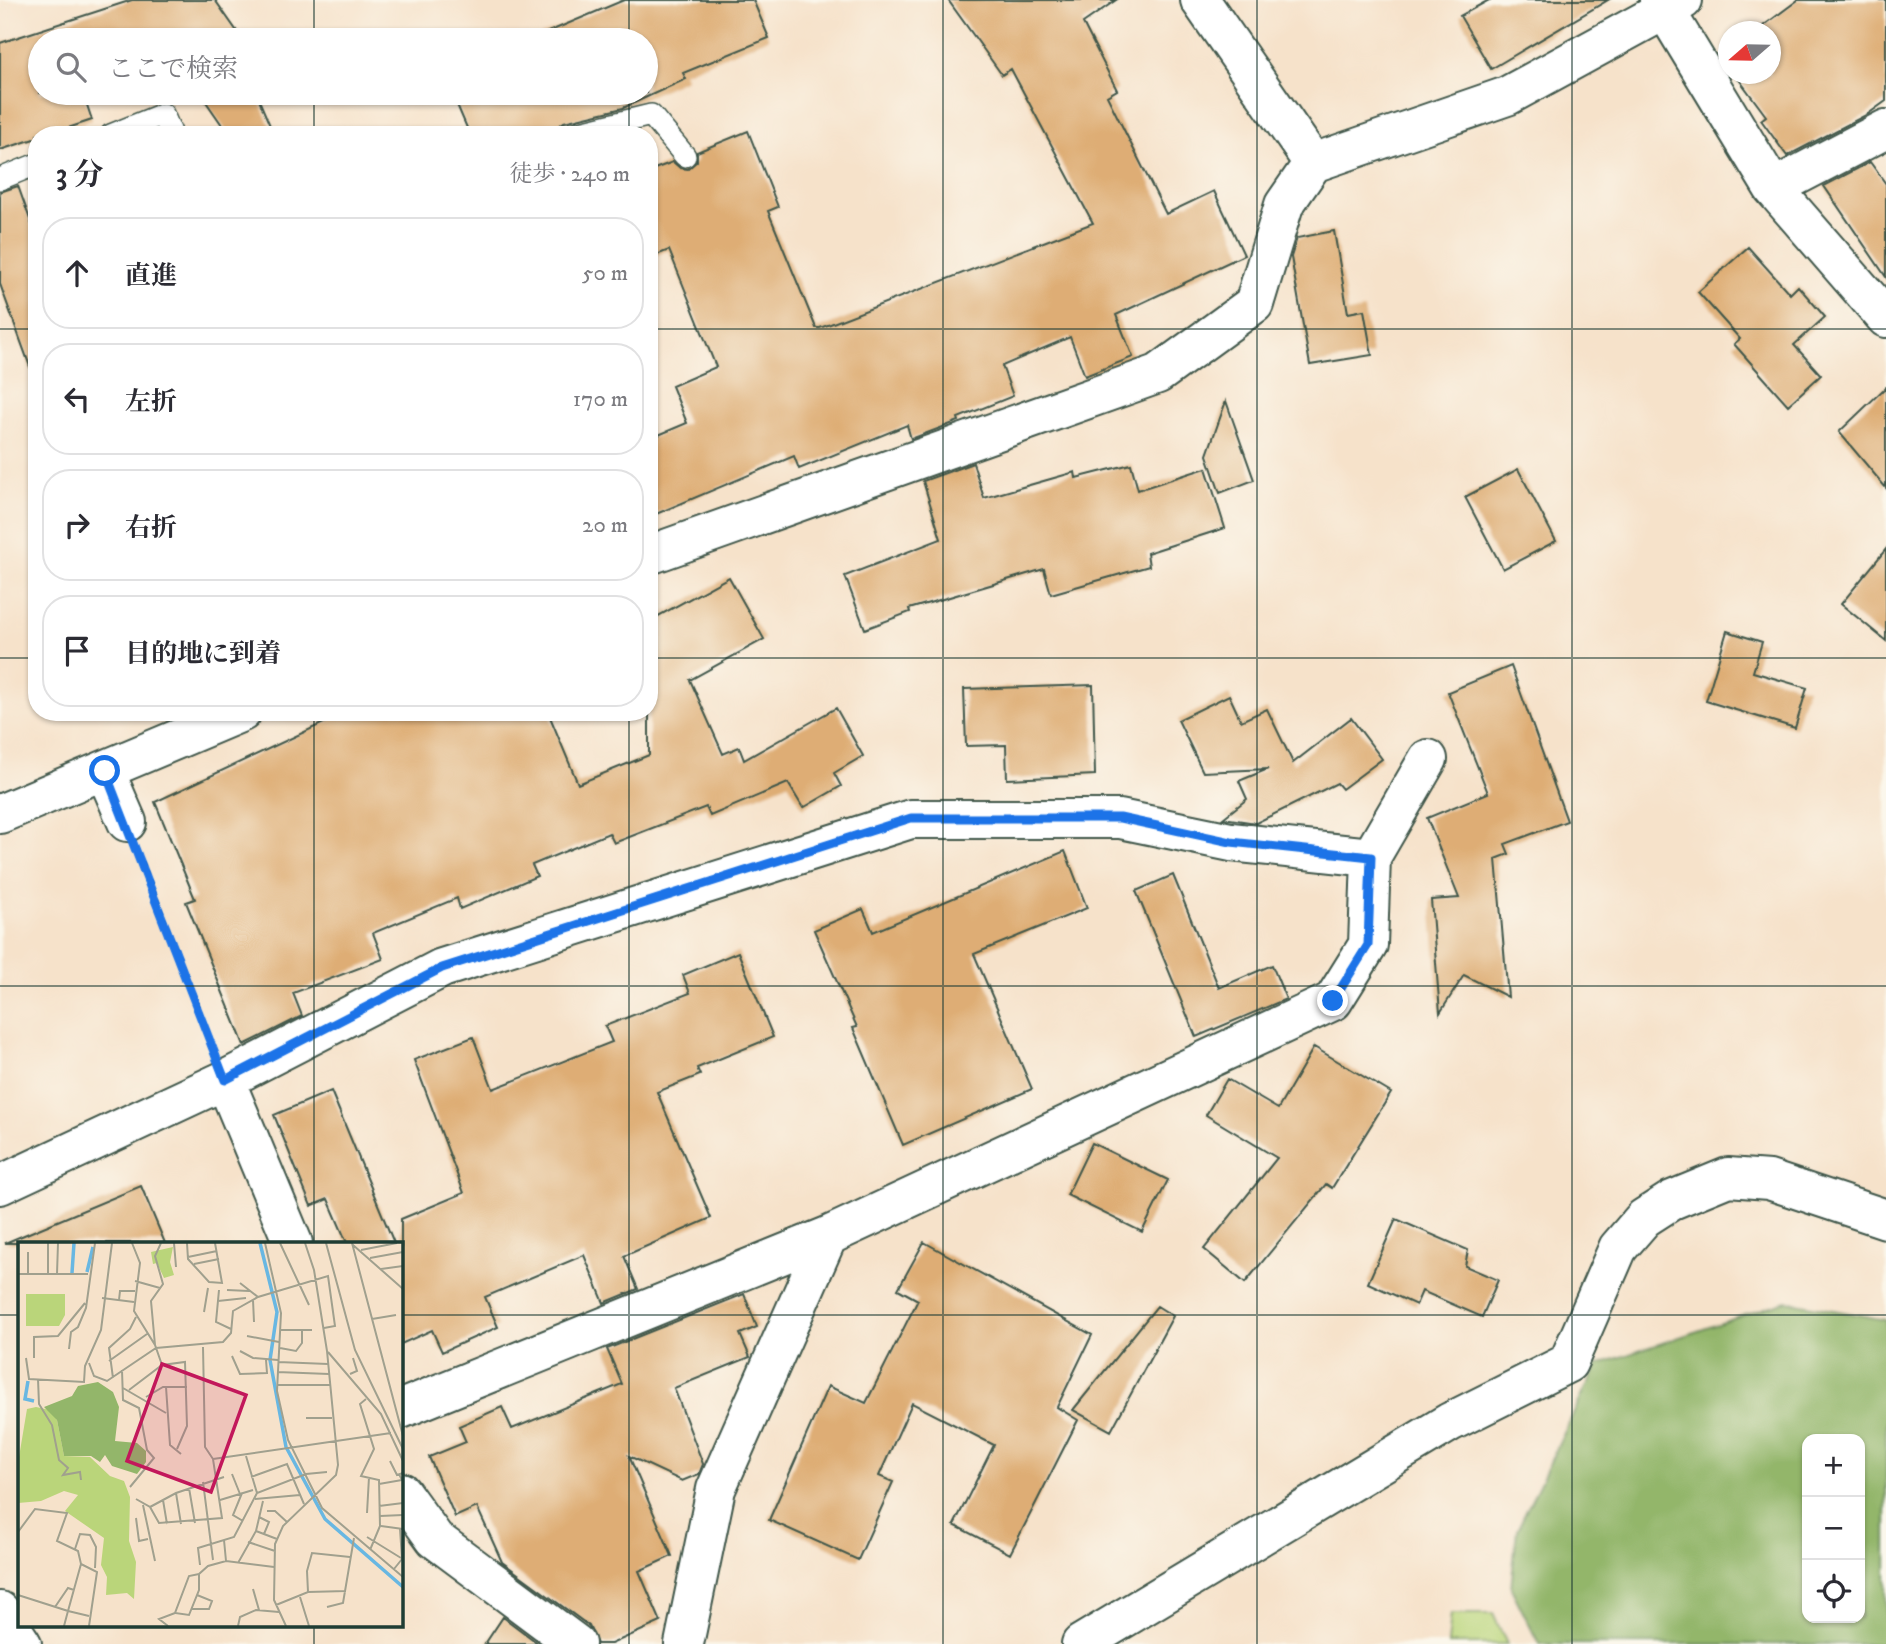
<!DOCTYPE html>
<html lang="ja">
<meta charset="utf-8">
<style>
:root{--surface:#fff;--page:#f7f7f7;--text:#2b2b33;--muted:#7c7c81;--line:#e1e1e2}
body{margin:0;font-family:"IM FELL DW Pica","Noto Serif JP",serif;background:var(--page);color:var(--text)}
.controls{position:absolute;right:21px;bottom:21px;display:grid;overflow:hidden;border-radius:14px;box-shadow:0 2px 5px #0004}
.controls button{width:63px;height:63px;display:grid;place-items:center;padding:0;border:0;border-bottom:2px solid var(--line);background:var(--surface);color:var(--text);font:35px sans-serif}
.compass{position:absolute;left:1718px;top:21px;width:63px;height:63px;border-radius:50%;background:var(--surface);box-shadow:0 2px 5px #0004;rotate:250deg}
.stop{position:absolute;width:21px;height:21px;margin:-16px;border:5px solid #1a73e8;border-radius:50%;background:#fff}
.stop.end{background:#1a73e8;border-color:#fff;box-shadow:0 2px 7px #0008}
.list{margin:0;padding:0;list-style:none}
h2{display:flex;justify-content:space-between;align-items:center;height:91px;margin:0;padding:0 28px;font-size:30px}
h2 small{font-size:23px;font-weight:400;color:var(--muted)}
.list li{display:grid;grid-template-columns:46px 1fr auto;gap:21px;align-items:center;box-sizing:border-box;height:112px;margin:0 14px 14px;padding:0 14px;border:2px solid var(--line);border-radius:28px}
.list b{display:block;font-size:26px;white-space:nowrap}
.list em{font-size:23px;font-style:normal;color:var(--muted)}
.icon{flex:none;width:38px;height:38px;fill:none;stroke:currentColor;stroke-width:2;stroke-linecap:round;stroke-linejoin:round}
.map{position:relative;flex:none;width:1886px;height:1644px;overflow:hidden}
.search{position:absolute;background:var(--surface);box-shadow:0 2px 5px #0004;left:28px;top:28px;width:630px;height:77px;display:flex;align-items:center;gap:18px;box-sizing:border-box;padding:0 24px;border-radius:38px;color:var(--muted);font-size:26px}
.panel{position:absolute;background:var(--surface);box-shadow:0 2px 5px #0004;left:28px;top:126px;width:630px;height:595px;border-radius:28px}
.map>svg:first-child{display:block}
</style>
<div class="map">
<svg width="1886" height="1644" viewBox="0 0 1886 1644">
<rect width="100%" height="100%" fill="#fbf7ec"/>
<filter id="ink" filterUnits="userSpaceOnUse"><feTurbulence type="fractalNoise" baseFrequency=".0143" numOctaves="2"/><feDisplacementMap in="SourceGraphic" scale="14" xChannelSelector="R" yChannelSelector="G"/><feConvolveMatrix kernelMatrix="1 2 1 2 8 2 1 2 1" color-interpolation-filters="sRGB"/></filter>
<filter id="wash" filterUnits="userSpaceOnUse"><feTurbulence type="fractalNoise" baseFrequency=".00686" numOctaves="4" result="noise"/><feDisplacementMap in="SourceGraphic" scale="28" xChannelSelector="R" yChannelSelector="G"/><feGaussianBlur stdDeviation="1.57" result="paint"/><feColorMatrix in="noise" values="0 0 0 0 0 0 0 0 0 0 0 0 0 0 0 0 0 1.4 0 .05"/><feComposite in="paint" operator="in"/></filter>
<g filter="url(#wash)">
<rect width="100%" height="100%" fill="#f6e2ca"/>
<path fill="#bad57a" stroke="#6c8957" stroke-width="2" d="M1451 1614H1493L1507 1644H1448Z"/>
<path fill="#93b66a" stroke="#597a4f" stroke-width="2" fill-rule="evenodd" d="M1786 1301 1886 1320V1644H1539L1511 1588 1517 1530 1597 1365ZM1807 1439H1860V1618H1807Z"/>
<g id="blocks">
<path fill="#dead74" d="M132 0H215L243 40H40V93H83L92 120 47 135H37V138L0 150V43Z
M624 0H753L769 38 683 73 686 79 623 108 564 122 559 126 555 135H470L452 93H646V40H529Z
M948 0H1116L1083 23 1117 90 1107 96 1166 214 1214 191 1244 255 1116 315 1133 357 1085 376 1070 337 1002 366 1013 396 958 418 959 421 911 439 907 425 799 469 794 456 649 517V439L687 423 672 386 716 367 669 250 649 258V171L673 162 680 168 688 169 697 161V152L748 131 778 207 768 211 816 328H820L1093 223 1011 69 1002 75Z
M1489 0H1608L1491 69 1460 16Z
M1798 0H1886V101L1868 114 1787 156 1761 120 1766 116 1735 74H1770V32H1755Z
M200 93H256L274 135H229Z
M1870 162 1886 184V277L1824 186Z
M18 186 37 239V371L32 372 0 284V192Z
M1334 231 1348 313 1364 310 1372 355 1310 365 1291 257 1297 238Z
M1748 247 1790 294 1798 286 1825 317 1794 345 1821 375 1788 405 1734 344 1740 339 1698 292Z
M1886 387V488L1839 432Z
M1226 401 1254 480 1220 493 1207 455Z
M973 463 984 498 1075 472 1076 478 1131 464 1138 490 1206 468 1225 528 1147 553 1149 566 1051 594 1044 569 909 609 910 612 865 629 845 576 941 539 923 481Z
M1518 469 1556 541 1503 569 1465 497Z
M1886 549V641L1841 604Z
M729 577 764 639 690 680 723 754 739 747 744 760 836 708 863 756 834 773 841 786 803 808 788 783 710 816 706 807 614 843 609 833 532 865 537 876 460 909 457 898 373 933 383 959 293 993 302 1016 244 1045 186 902 195 899 155 802 347 712H548L578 784 649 755V621Z
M1727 631 1762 642 1753 672 1807 688 1795 728 1706 701Z
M1511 666 1567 821 1505 844 1509 854 1496 859 1508 997 1464 975 1440 1013 1431 900 1459 898 1427 818 1488 793 1448 692Z
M1093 685 1095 775 1007 779 1006 745 966 746 964 689Z
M1229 695 1241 721 1267 709 1293 763 1351 718 1382 759 1342 789 1337 783 1256 823 1223 818 1247 799 1239 781 1268 769 1203 772 1178 720Z
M1065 851 1087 908 974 954 1032 1089 903 1145 853 1028 857 1027 814 930 863 909 873 932Z
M1173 875 1219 988 1272 965 1286 999 1196 1037 1136 891Z
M738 952 773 1037 697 1068 700 1075 657 1092 711 1218 624 1256 638 1289 604 1303 584 1255 485 1297 498 1327 442 1352 432 1330 401 1344V1219L464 1193 414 1060 473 1037 493 1089 612 1042 605 1026 690 993 683 975Z
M1314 1047 1391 1093 1332 1188 1326 1184 1245 1283 1204 1249 1277 1158 1206 1115 1227 1079 1278 1109Z
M331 1091 394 1243H347L328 1199 311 1206 274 1115Z
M1092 1143 1168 1180 1142 1232 1067 1195Z
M141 1186 165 1243H5Z
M1396 1219 1468 1250 1465 1266 1498 1280 1482 1317 1422 1291 1416 1305 1368 1283Z
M924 1242 1092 1335 1057 1407 1078 1420 1010 1554 954 1525 994 1445 912 1403 879 1476 893 1482 858 1560 769 1520 828 1386 866 1403 918 1300 898 1289Z
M744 1294 757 1327 740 1334 750 1357 674 1388 703 1464 699 1474 682 1481 629 1456 672 1556 639 1571 661 1622 611 1644H597L589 1626 502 1562 477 1507 455 1517 429 1457 466 1442 459 1426 502 1407 512 1429 622 1384 607 1349Z
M1157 1306 1173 1316 1111 1431 1073 1410Z
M503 1617 539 1644H485Z"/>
</g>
</g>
<g filter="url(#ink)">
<use href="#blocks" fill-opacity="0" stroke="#3f564a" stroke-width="2"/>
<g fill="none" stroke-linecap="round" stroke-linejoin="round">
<defs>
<path id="lane" d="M111 135 163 114 172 135
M568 135 651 115 685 156
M0 179 37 164"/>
<path id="street" d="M1200 0 1313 163
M1659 0 1773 188 1886 318
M1773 188 1886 129
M649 555 1158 374 1254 304 1284 205 1313 163 1507 96 1683 0
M105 771 127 822
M0 814 242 712
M225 1080 293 1243
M0 1185 225 1080 442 968 911 819H1120L1231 842 1371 857
M401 1409 828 1236 1333 1001 1368 945 1371 857 1428 759
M401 1492 435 1539 576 1644
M0 1611 22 1644
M684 1644 716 1489 828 1236
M1081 1644 1450 1422 1568 1363 1618 1248 1644 1218 1672 1200 1728 1177 1769 1180 1886 1219"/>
</defs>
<use href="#lane" stroke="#3f564a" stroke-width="24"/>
<use href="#street" stroke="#3f564a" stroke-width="42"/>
<path stroke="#3f564a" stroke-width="4.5" stroke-dasharray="5 5" stroke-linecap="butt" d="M142 862 210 1040"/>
<use href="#lane" stroke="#fff" stroke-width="21"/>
<use href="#street" stroke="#fff" stroke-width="38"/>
</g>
</g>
<g fill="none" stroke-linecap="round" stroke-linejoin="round" filter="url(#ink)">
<path stroke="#1a73e8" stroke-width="9" d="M105 771 225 1080 442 968 911 818H1120L1231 842 1371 857 1368 945 1333 1001"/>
</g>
<path fill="none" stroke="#1f3d34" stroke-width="2" stroke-opacity="0.55" d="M314 0V40M629 0V40M943 0V1644M1257 0V1644M1572 0V1644M314 93V135M629 93V135M0 329H37M649 329H1886M0 658H37M649 658H1886M314 712V1243M629 712V1644M0 986H1886M0 1315H19M401 1315H1886M314 1625V1644"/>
<g transform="translate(18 1242)">
<rect width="385" height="385" fill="#f6e2ca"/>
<path d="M155 5 152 20 156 33 146 36 139 21 135 22 133 10ZM8 52H47V73L41 84H8ZM18 165 32 168 39 178 46 214 72 215 92 234 106 239 112 255 111 299 118 320 116 357 109 351 88 353 89 335 83 323 86 296 47 269 60 253 46 249 23 259 0 261V221L9 167Z" fill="#bad57a"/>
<path d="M80 140 95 150 101 165 97 199 119 201 128 209V220L119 232 94 224 87 213 82 220 73 214H46L39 178 26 165 54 154 60 144Z" fill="#93b66a"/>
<path fill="none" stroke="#68b7e2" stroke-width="3.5" d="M242 1 259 70 252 118 268 205 307 277 385 345M69 30 75 5M54 31 56 1M10 139 7 157 16 159"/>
<path fill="none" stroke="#a0a08e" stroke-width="2" d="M114 1 122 21 116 69 137 103 144 123M156 1 158 25M169 1 170 17 191 40 204 41 197 1M247 1 263 71 259 149 270 198 304 266 385 335M262 1 291 63M308 1 337 108 385 207M334 1 385 194M335 3 385 47M343 8 379 1M170 15 199 9M352 16 385 10M176 22 201 17M363 27 385 24M0 32H70M10 32V10M30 32V1M39 32 40 1M117 39 142 46M222 41 240 55M201 48 198 80 213 87M209 48 231 49M84 56 116 60M101 58 102 49H117M235 58 236 80M200 59 228 56M186 70 190 46M354 77 378 73M263 88H294M229 94 261 100M137 103 133 59 145 42 137 14 143 1M262 106 278 109 284 101V88M51 107 53 90 60 85 68 66 77 1M222 109 235 116 260 118M310 110 363 172 385 219M214 114 222 132 249 131 248 118M8 116 11 137 66 140 67 124 83 88 94 1M16 116V95L40 94 67 61M91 119 129 92M260 120 310 122M71 121 76 134 89 139 138 106 205 100 213 91 215 69 240 55 310 34 317 84 306 86M104 128 105 158 121 166 129 208 136 216 112 245M259 130 311 132M332 132 339 129 335 116M95 136 91 106 112 87 118 75M20 137 21 162 34 183 41 218 50 226 45 233 62 230 63 238M259 143H312M148 145 152 203 163 212M105 146 148 171M111 148 144 123 167 120 169 184 159 207M128 155 145 145H169M348 157 342 162 356 207 343 234 361 238 362 284 352 308M288 176H314M228 214 239 251M195 217 373 191M372 219 379 233 385 231M214 232 222 252M233 235 269 222 286 262M185 240 195 318M361 242 384 238 381 232M171 246 177 281M158 251 163 282M224 251 215 273 225 279M118 257 132 265 141 281 204 276 195 217 187 205 185 105M237 257 282 253M145 258 149 282M202 258 235 248M125 263 137 319M361 264 385 261M132 265 158 251 206 235M249 269H257L269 280M349 271 351 235M362 274 385 273M241 275 251 280 246 292M118 276 121 299 130 297M363 284 385 287M238 289 259 297M0 290 17 267 49 271 39 299 60 309 63 322 50 369 71 374M349 295 383 316M206 298 208 319M230 300 257 309M57 307 62 292 72 293 78 305 77 326M220 321 238 289 245 259M63 322 79 330 71 384M182 323 180 306 216 295 239 251 288 232 309 230M376 327 384 317 382 287M181 332 171 334 157 371 171 373 181 348V332L190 324 208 319 256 325M235 347 241 368M290 350 289 329 294 311 332 315M0 353 50 369 46 384M282 355 291 384M258 363 290 350 328 349M37 365 50 346 56 348M309 365 325 361 336 296M173 367H191L194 359 179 353M150 384 141 377 157 371M220 384 222 375 238 368 261 370M268 384 256 358 257 302 265 284 318 233 320 223 309 109 296 28 287 1"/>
<path fill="#c2185b" fill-opacity="0.15" stroke="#c2185b" stroke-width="3.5" d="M144 122 228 153 193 250 109 219Z"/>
<rect width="385" height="385" fill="none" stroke="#1f3d34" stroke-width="3.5"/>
</g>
</svg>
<div class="controls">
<button>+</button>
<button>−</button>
<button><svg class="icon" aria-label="locate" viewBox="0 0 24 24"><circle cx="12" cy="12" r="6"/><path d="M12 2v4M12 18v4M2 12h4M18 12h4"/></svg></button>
</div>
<svg class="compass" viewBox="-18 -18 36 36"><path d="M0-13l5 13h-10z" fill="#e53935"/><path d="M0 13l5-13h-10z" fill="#7c7c81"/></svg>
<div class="stop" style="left:105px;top:771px"></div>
<div class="stop end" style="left:1333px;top:1001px"></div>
<div class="search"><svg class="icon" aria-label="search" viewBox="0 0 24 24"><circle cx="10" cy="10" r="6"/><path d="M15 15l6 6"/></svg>ここで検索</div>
<section class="panel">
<h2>3 分<small>徒歩 · 240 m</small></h2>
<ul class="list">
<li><svg class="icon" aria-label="ahead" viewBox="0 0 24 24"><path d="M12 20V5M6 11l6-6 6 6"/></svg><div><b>直進</b></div><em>50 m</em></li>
<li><svg class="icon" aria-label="left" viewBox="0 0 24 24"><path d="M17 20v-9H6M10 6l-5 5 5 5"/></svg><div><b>左折</b></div><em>170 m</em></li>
<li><svg class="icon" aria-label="right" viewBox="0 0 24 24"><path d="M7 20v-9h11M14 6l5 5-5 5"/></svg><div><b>右折</b></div><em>20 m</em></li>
<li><svg class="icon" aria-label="arrive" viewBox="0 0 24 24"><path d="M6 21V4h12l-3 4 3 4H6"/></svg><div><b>目的地に到着</b></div></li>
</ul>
</section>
</div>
